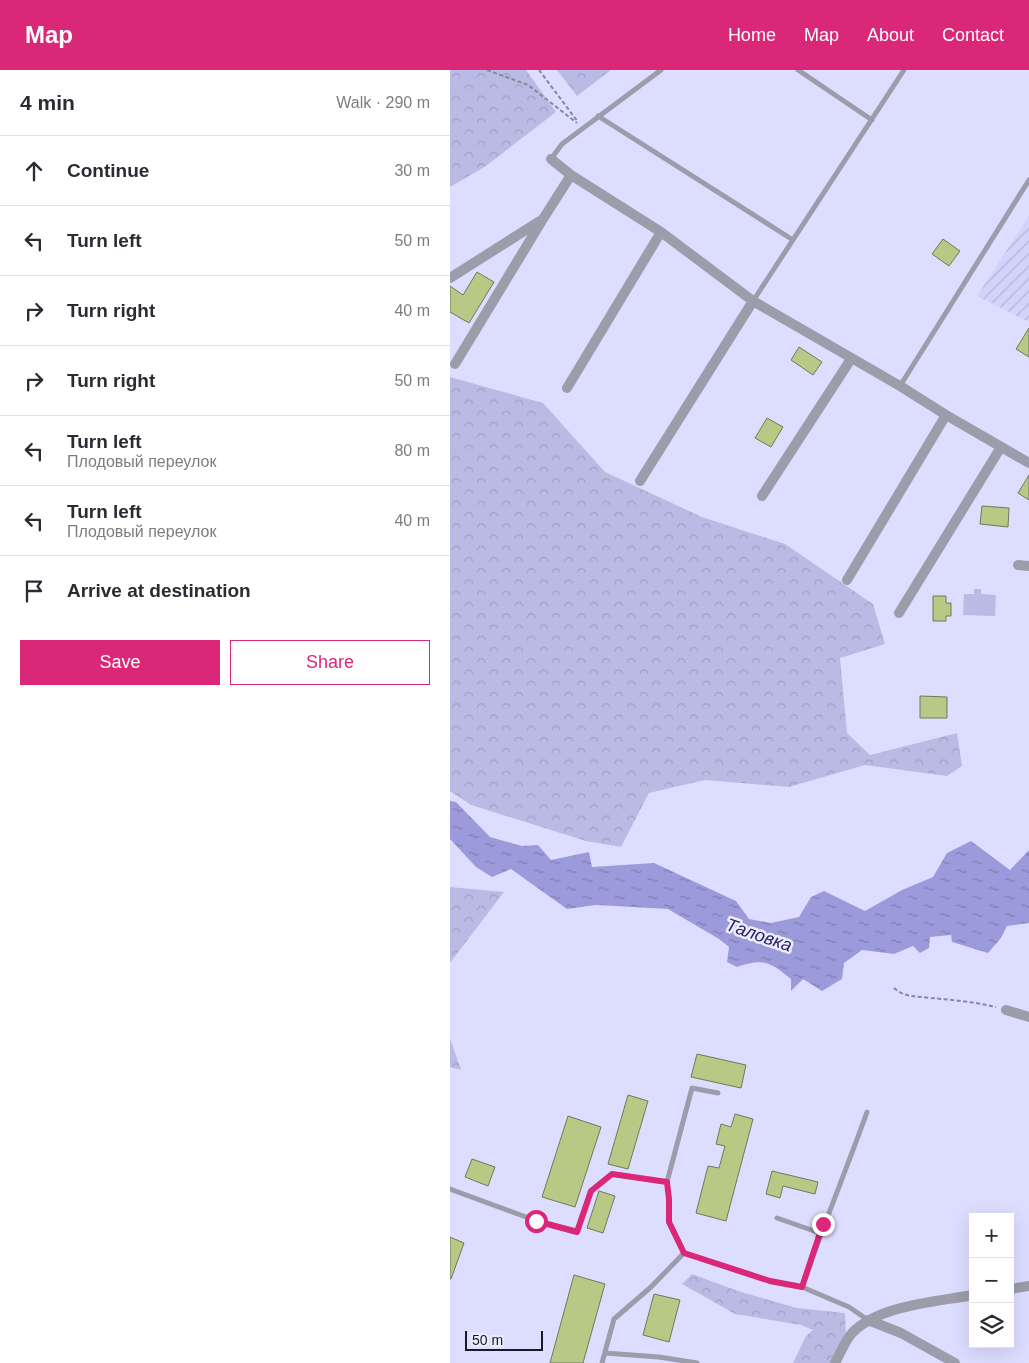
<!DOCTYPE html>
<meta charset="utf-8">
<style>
:root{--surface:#fff;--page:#f7f7f7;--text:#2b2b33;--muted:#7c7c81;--line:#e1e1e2;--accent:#db2777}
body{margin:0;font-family:Arial,sans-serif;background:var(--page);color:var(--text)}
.controls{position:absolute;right:15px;bottom:15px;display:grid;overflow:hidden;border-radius:0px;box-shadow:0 5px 20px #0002}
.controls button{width:45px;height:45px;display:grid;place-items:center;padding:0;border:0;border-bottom:1px solid var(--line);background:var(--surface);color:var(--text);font:25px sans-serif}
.scale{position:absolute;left:15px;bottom:12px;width:78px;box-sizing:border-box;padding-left:5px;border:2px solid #191925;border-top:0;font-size:14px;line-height:18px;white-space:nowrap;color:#191925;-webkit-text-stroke:4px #ecedfa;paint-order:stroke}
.stop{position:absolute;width:15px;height:15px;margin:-11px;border:4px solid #db2777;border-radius:50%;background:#fff}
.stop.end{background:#db2777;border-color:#fff;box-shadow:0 1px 5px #0008}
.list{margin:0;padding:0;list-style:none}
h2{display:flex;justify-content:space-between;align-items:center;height:65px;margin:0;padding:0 20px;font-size:21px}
h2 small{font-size:16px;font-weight:400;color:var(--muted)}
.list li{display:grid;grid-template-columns:32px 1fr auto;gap:15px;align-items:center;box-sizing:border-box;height:70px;padding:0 20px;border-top:1px solid var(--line)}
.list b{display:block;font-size:19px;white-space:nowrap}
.list p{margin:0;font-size:16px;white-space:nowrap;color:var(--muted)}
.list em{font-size:16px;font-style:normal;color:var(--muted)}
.actions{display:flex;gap:10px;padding:15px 20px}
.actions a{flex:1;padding:11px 0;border:1px solid var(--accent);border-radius:0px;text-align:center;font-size:18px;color:var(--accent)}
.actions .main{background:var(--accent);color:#fff}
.icon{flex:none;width:28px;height:28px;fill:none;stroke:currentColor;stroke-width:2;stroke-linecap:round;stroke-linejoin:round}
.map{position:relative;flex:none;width:579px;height:1293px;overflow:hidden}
header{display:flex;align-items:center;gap:30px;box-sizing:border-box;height:70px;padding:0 25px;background:var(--accent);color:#fff}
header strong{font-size:24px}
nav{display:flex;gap:28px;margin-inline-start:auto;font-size:18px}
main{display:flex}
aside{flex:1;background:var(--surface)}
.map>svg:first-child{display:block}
</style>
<header>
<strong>Map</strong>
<nav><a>Home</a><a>Map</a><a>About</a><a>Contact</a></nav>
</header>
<main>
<aside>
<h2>4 min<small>Walk · 290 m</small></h2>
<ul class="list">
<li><svg class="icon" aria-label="ahead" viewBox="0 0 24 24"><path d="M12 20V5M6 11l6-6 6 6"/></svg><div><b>Continue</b></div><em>30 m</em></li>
<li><svg class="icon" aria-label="left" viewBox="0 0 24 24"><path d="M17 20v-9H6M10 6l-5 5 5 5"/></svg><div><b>Turn left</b></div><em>50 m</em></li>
<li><svg class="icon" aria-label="right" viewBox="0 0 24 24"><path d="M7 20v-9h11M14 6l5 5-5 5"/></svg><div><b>Turn right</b></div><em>40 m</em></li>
<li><svg class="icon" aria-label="right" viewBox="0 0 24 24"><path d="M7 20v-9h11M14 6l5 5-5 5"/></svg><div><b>Turn right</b></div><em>50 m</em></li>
<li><svg class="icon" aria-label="left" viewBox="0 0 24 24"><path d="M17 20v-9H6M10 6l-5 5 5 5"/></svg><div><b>Turn left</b><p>Плодовый переулок</p></div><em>80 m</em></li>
<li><svg class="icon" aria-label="left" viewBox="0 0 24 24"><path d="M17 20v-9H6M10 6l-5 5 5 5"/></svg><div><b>Turn left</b><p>Плодовый переулок</p></div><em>40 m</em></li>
<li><svg class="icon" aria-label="arrive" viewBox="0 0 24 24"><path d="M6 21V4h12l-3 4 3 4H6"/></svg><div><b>Arrive at destination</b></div></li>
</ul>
<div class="actions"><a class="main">Save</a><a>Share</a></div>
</aside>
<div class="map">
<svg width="579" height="1293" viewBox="0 0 579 1293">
<defs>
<pattern id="industrial-furrows" width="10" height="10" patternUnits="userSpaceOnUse" patternTransform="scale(1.25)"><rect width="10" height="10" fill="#d2d3fb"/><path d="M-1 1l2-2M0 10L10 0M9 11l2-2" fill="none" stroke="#b4b5d7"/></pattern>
<pattern id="forest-crowns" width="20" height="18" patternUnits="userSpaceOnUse" patternTransform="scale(1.25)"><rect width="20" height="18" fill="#babbe4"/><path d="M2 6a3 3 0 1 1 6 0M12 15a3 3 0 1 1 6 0" fill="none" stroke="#9fa0c3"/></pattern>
<pattern id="water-ripples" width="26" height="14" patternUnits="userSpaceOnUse" patternTransform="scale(1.25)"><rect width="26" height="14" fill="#9b9bdb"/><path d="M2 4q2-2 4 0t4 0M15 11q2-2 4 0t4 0" fill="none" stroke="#7e7eb1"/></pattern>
</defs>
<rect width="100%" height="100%" fill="#dddeff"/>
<path fill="url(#industrial-furrows)" d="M579 146V252L527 226Z"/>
<path fill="url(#forest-crowns)" d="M0 0H76L106 42 36 96 0 117Z
M107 0H161L127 26Z
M0 307 93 333 155 402 252 447 335 474 423 534 435 574 390 588 397 663 420 685 507 663 512 696 497 706 415 695 339 717 255 710 199 723 171 777 136 771 21 735 0 721Z
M0 817 54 822 0 893Z
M0 968 11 1000 0 997Z
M242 1204 288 1221 347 1238 395 1243 396 1269 381 1293H343L356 1266 363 1260 351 1255 285 1244 232 1214Z"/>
<path fill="#babbe4" d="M524 519H531V524L546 525 545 546 513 545 514 524H524Z"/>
<path fill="url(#water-ripples)" d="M0 731 6 732 40 767 72 776 88 775 101 790 139 782 142 797 204 793 286 831 299 849 321 853 349 847 361 827 374 821 415 841 452 820 483 807 497 783 521 771 560 800 579 780V853L557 856 551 868 538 883 502 872 501 865 480 867 479 878 470 883 463 876 444 884 412 880 394 893 392 909 372 921 353 909 341 921V909C320 892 314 888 287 897L277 892 279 877 269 869 218 839 146 835 117 839 61 799 42 807 26 797 0 769Z"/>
<path fill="#b7c985" stroke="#70795b" d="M493 169 510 181 499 196 482 184Z
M27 202 44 212 19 253 0 242V216L13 225Z
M579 258V287L566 279Z
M349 277 372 292 363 305 341 290Z
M317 348 333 357 321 377 305 368Z
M579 405V430L568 423Z
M532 436 559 438 558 457 530 454Z
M483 526H496V533H501V546H496V551H483Z
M470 626 497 627V648H470Z
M247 984 296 995 291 1018 241 1007Z
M178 1025 198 1031 178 1099 158 1094Z
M285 1044 303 1049 276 1151 246 1143 258 1096 269 1098 275 1076 266 1074 271 1054 281 1057Z
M118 1046 151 1057 125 1137 92 1127Z
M22 1089 45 1097 38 1116 15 1107Z
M322 1101 368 1112 365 1124 333 1116 330 1128 316 1124Z
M149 1121 165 1126 153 1163 137 1158Z
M0 1167 14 1173 1 1209H0Z
M124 1205 155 1214 133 1293H100Z
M204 1224 230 1230 219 1272 193 1265Z"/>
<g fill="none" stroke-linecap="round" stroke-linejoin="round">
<path stroke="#86879f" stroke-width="2" stroke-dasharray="4 2.5" stroke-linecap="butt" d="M37 0 78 15 127 53
M89 0 128 52
M444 918C455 928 467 926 481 928 502 930 526 932 546 937"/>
<path stroke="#9c9caa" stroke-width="5" d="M348 0 422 50
M148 46 343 170
M101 89 112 74 211 0
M303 231 454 0
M450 316 579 110
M0 1119 87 1151 127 1161 141 1121 162 1104 217 1112
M327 1148 370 1163
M234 1183 320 1211 352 1217 399 1237 418 1250
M352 1217C372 1158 396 1101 417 1042
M155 1283 209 1287 247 1293
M152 1293 164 1249 201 1217 234 1183 219 1152V1129L217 1112 242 1018 268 1023"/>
<path stroke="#9c9caa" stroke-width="10" d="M101 89 121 105 211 162 303 231 450 316 496 345 579 393
M0 208 90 151
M5 294 93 149 121 105
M117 318 211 162
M190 411 303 231
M312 426 401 289
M568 495 579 496
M397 510 496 345
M449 543 551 377
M556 940 579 947
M560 1219 579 1216
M418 1250 451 1263 505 1293
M385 1293C390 1284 395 1271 402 1263 429 1235 486 1232 523 1225"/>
</g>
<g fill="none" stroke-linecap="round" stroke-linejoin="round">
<path stroke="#db2777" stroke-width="6" d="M86 1151 127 1162 141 1121 162 1104 217 1112 219 1129V1152L234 1183 320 1211 352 1217 373 1154"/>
</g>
<g text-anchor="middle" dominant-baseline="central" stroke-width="5" stroke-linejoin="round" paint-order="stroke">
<g font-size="18" font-style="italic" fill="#2c206a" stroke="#ecedfa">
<text transform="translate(309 865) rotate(19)">Таловка</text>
</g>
</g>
</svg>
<div class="controls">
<button>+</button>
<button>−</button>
<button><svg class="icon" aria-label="layers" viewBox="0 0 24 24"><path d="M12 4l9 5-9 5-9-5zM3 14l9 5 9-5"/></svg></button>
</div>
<div class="scale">50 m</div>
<div class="stop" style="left:86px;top:1151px"></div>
<div class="stop end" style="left:373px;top:1154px"></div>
</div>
</main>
